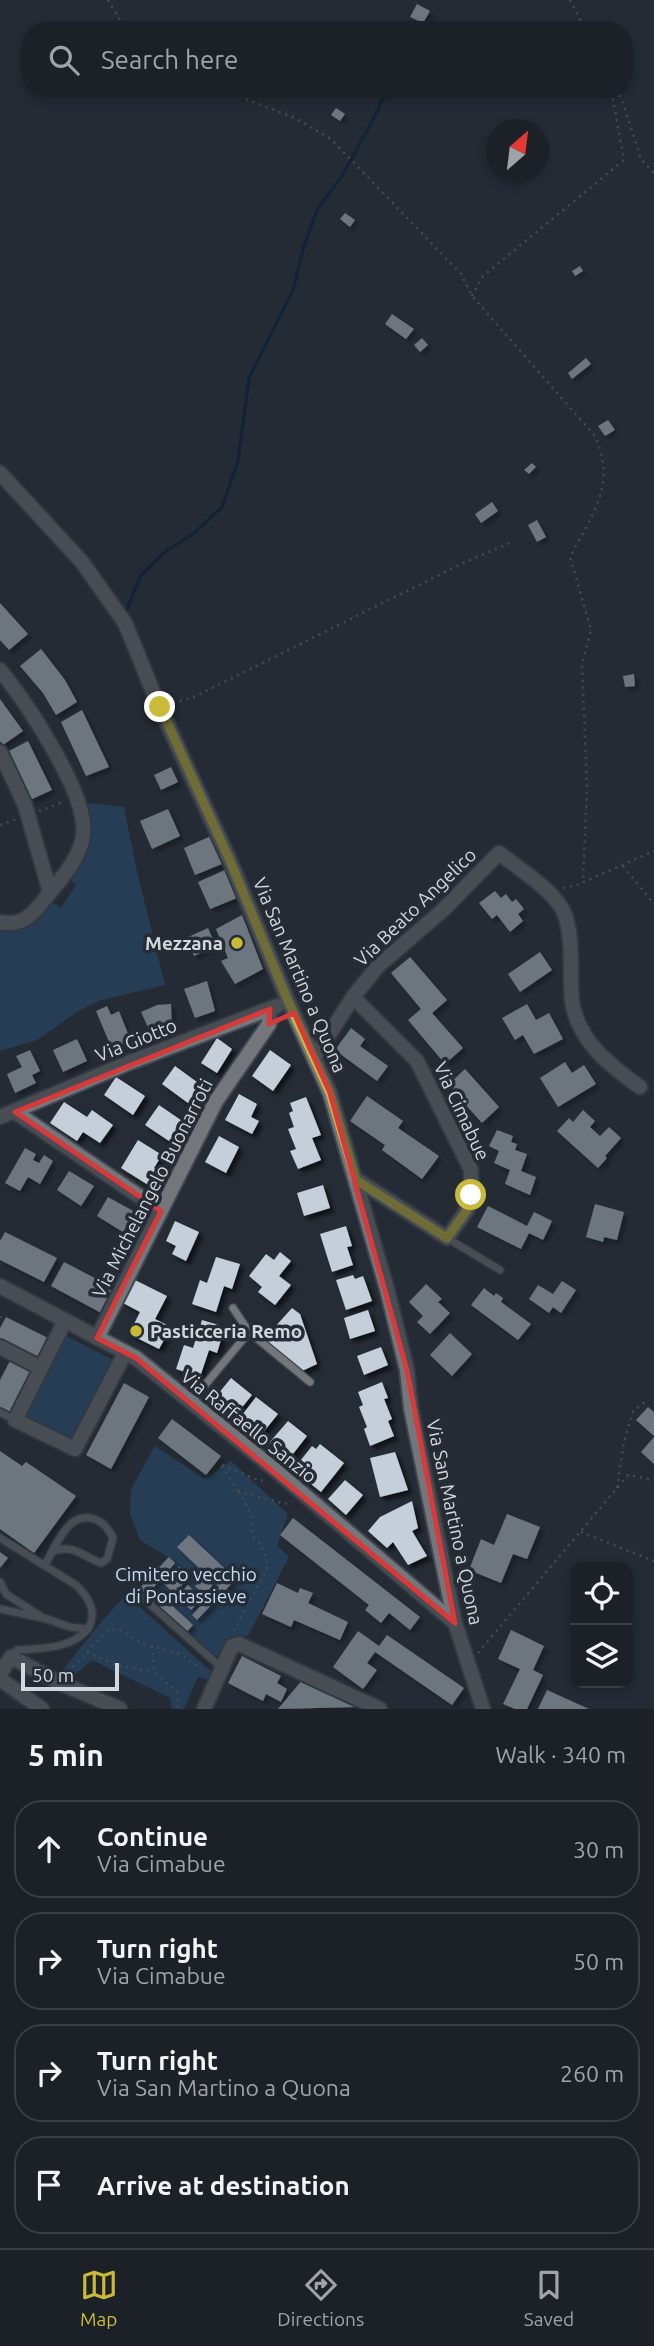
<!DOCTYPE html>
<meta charset="utf-8">
<style>
:root{--surface:#1c2128;--page:#252930;--text:#f1f3f6;--muted:#a0a3a8;--line:#3a3e45;--accent:#caba3a}
body{margin:0;font-family:Ubuntu,sans-serif;background:var(--page);color:var(--text)}
.controls{position:absolute;right:21px;bottom:21px;display:grid;overflow:hidden;border-radius:14px;box-shadow:0 4px 10px #0003}
.controls button{width:63px;height:63px;display:grid;place-items:center;padding:0;border:0;border-bottom:2px solid var(--line);background:var(--surface);color:var(--text);font:35px sans-serif}
.compass{position:absolute;left:486px;top:119px;width:63px;height:63px;border-radius:50%;background:var(--surface);box-shadow:0 4px 10px #0003;rotate:28deg}
.scale{position:absolute;left:21px;bottom:18px;width:98px;box-sizing:border-box;padding-left:7px;border:4px solid #d2d7dd;border-top:0;font-size:19px;line-height:24px;white-space:nowrap;color:#d2d7dd;-webkit-text-stroke:5px #252c35;paint-order:stroke}
.stop{position:absolute;width:21px;height:21px;margin:-16px;border:5px solid #caba3a;border-radius:50%;background:#fff}
.stop.end{background:#caba3a;border-color:#fff;box-shadow:0 2px 7px #0008}
.list{margin:0;padding:0;list-style:none}
h2{display:flex;justify-content:space-between;align-items:center;height:91px;margin:0;padding:0 28px;font-size:30px}
h2 small{font-size:23px;font-weight:400;color:var(--muted)}
.list li{display:grid;grid-template-columns:46px 1fr auto;gap:21px;align-items:center;box-sizing:border-box;height:98px;margin:0 14px 14px;padding:0 14px;border:2px solid var(--line);border-radius:28px}
.list b{display:block;font-size:26px;white-space:nowrap}
.list p{margin:0;font-size:23px;white-space:nowrap;color:var(--muted)}
.list em{font-size:23px;font-style:normal;color:var(--muted)}
.icon{flex:none;width:38px;height:38px;fill:none;stroke:currentColor;stroke-width:2;stroke-linecap:round;stroke-linejoin:round}
.map{position:relative;flex:none;width:654px;height:1709px;overflow:hidden}
.search{position:absolute;background:var(--surface);box-shadow:0 4px 10px #0003;left:21px;right:21px;top:21px;height:77px;display:flex;align-items:center;gap:18px;box-sizing:border-box;padding:0 24px;border-radius:28px;color:var(--muted);font-size:26px}
.sheet{height:539px;background:var(--surface)}
nav{display:flex;justify-content:space-around;align-items:center;box-sizing:border-box;height:98px;border-top:2px solid var(--line);background:var(--surface);font-size:19px;color:var(--muted)}
nav a{display:grid;justify-items:center;gap:4px}
nav .on{color:var(--accent)}
.map>svg:first-child{display:block}
</style>
<div class="map">
<svg width="654" height="1709" viewBox="0 0 654 1709">
<defs>
<filter id="shadow"><feDropShadow dx="4" dy="4" stdDeviation="2" flood-color="#0009"/></filter>
</defs>
<rect width="100%" height="100%" fill="#252c35"/>
<path fill="#28527e" d="M88 803 124 807 136 867 165 985 102 1000 80 1010 37 1040 0 1051V930C26 930 37 925 52 902L61 908 76 885 68 878C88 849 95 839 88 803Z
M64 1335 115 1361 72 1443 22 1416Z
M155 1446 204 1479 231 1461 288 1514 277 1545 289 1557 248 1636H233L221 1660 138 1590 168 1557 140 1540 130 1514 131 1489Z
M123 1598 133 1601 214 1674 210 1680 198 1677 184 1709H172L170 1698 92 1660 65 1683 57 1677 102 1621Z"/>
<g fill="none" stroke-linecap="round" stroke-linejoin="round">
<path stroke="#001837" stroke-width="3.5" d="M125 614 141 575 166 551 193 534 222 507 238 461 249 378 293 290 304 246 317 210 342 176 376 114 387 89"/>
</g>
<path fill="#c5cfda" filter="url(#shadow)" d="M417 4 430 11 423 23 410 17Z
M336 108 345 114 340 121 331 115Z
M345 213 355 220 350 227 340 219Z
M580 266 583 271 575 276 572 271Z
M392 314 414 329 406 339 385 324Z
M422 338 428 345 420 352 414 345Z
M586 358 591 364 572 379 568 373Z
M608 420 615 430 605 436 598 426Z
M532 463 536 467 529 474 524 470Z
M492 502 498 511 481 523 475 514Z
M537 520 546 537 537 542 528 525Z
M0 603 28 634 9 650 0 640Z
M41 649 65 680 77 702 56 715 43 693 20 666Z
M634 674 635 686 625 687 623 676Z
M0 699 23 731 3 745 0 741Z
M82 710 109 767 86 776 61 722Z
M28 741 52 790 30 800 7 752Z
M171 767 178 782 161 790 154 775Z
M168 809 180 836 152 849 140 821Z
M211 836 222 864 195 875 184 848Z
M225 870 237 898 210 909 198 882Z
M495 891 501 898 506 894 512 902 516 899 524 909 518 914 523 921 510 932 497 915 492 919 479 903Z
M242 915 263 969 235 984 221 961 228 958 216 929Z
M208 928 216 946 194 956 186 938Z
M540 952 552 970 520 992 508 974Z
M410 957 447 1000 432 1013 463 1048 445 1064 408 1020 421 1009 391 973Z
M207 981 215 1011 195 1018 184 989Z
M171 1004 172 1028H163L151 1034 141 1012 157 1005Z
M527 1004 536 1020 549 1013 563 1039 534 1054 523 1035 515 1040 502 1018Z
M107 1006 111 1015 119 1011 131 1041 112 1049 96 1011Z
M351 1028 365 1039 360 1046 388 1066 377 1081 335 1050Z
M217 1038 232 1049 217 1073 201 1063Z
M77 1039 87 1061 63 1072 53 1050Z
M30 1050 40 1071 32 1075 36 1083 15 1093 7 1074 22 1067 16 1056Z
M270 1050 291 1065 273 1091 252 1076Z
M565 1062 572 1073 584 1065 596 1084 558 1107 540 1078Z
M175 1066 201 1085 188 1103 162 1084Z
M465 1069 499 1107 482 1123 448 1085Z
M116 1077 145 1096 133 1115 104 1095Z
M239 1094 257 1104 251 1117 259 1121 252 1134 225 1120Z
M367 1096 403 1121 398 1128 439 1156 422 1179 382 1150 385 1145 350 1121Z
M306 1097 321 1135 312 1138 321 1160 298 1169 290 1151 296 1149 288 1129 294 1127 289 1113 293 1111 290 1103Z
M64 1102 87 1117 92 1110 113 1125 100 1143 83 1132 77 1141 50 1123Z
M159 1105 188 1125 175 1145 145 1125Z
M583 1110 595 1121 590 1127 600 1136 609 1127 621 1138 605 1156 607 1158 598 1168 557 1131 569 1118 573 1122Z
M497 1130 513 1136 511 1142 517 1144 515 1150 527 1154 521 1171 536 1177 530 1195 505 1184 510 1170 494 1163 499 1151 489 1146Z
M219 1136 239 1147 226 1173 205 1162Z
M138 1140 162 1155 154 1168 162 1173 153 1188 121 1168Z
M25 1148 36 1154 33 1160 39 1163 44 1155 53 1161 40 1184 28 1177 20 1191 5 1183Z
M69 1171 94 1186 81 1206 57 1190Z
M323 1185 330 1208 304 1216 297 1193Z
M108 1197 135 1212 123 1232 97 1216Z
M595 1204 624 1212 617 1240 604 1237 603 1242 586 1237Z
M488 1206 527 1226 534 1212 552 1221 543 1240 529 1233 521 1249 477 1227Z
M175 1221 199 1232 186 1261 172 1254 176 1246 166 1241Z
M346 1226 352 1246 347 1247 353 1265 332 1272 320 1234Z
M5 1232 57 1258 44 1282 0 1260V1241Z
M280 1252 291 1261 279 1276 291 1285 275 1305 258 1292 262 1287 249 1276 266 1254 274 1260Z
M216 1257 240 1264 232 1289 224 1286 216 1312 192 1304 200 1280 207 1283Z
M64 1262 108 1285 110 1281 120 1286 105 1315 51 1286Z
M353 1275 355 1279 363 1276 372 1301 346 1310 336 1280Z
M135 1280 167 1296 155 1319 171 1327 159 1349 129 1334 140 1312 123 1303Z
M562 1281 576 1290 561 1313 553 1307 549 1313 529 1299 538 1285 553 1294Z
M426 1284 442 1299 438 1302 450 1313 430 1334 417 1322 423 1316 409 1302Z
M484 1288 494 1296 496 1293 503 1298 501 1302 531 1324 518 1340 471 1305Z
M292 1308 300 1314 317 1364 302 1371 264 1339Z
M368 1310 375 1331 350 1339 344 1318Z
M6 1317 50 1339 39 1362 0 1343V1328Z
M202 1320 225 1327 217 1353 209 1350 200 1377 176 1369 184 1345 193 1348Z
M450 1333 472 1354 452 1376 430 1355Z
M381 1347 388 1365 364 1375 357 1356Z
M11 1359 33 1371 11 1413 0 1407V1380Z
M231 1378 252 1395 235 1416 214 1399Z
M382 1382 388 1398 384 1399 392 1419 388 1421 394 1436 370 1446 364 1429 367 1427 359 1407 363 1405 358 1392Z
M124 1383 149 1397 111 1469 86 1455Z
M256 1397 278 1414 261 1435 239 1419Z
M648 1407 654 1412V1436L636 1420Z
M172 1419 221 1456 206 1475 158 1438Z
M288 1421 307 1436 289 1459 269 1443Z
M654 1437V1464L641 1452Z
M320 1444 344 1463 321 1492 293 1470 312 1446 316 1449Z
M0 1451 22 1466 26 1462 76 1496 34 1553 0 1529Z
M395 1452 408 1490 380 1497 370 1458Z
M345 1480 363 1495 346 1515 328 1499Z
M412 1501 418 1528 412 1531 427 1556 408 1565 393 1542 387 1548 368 1531 380 1517Z
M507 1514 540 1527 527 1559 513 1554 501 1583 469 1570 481 1539 494 1545Z
M293 1518 420 1617 410 1630 389 1613 381 1623 365 1610 369 1605 280 1535Z
M189 1535 236 1579 197 1620 192 1615 219 1587 177 1547Z
M0 1552 8 1558 0 1568Z
M169 1557 175 1563 153 1588 193 1625 185 1634 138 1590Z
M179 1567 190 1577 174 1593 163 1583Z
M203 1577 213 1586 204 1595 195 1586Z
M277 1583 298 1593 300 1588 313 1593 308 1603 348 1622 340 1640 294 1620 291 1627 262 1614Z
M188 1585 202 1599 191 1610 177 1596Z
M511 1630 544 1646 533 1670 543 1675 527 1709H515L503 1704 520 1669 498 1659Z
M358 1631 379 1646 387 1635 464 1688 452 1705 375 1652 367 1663 377 1670 363 1689 333 1667Z
M242 1656 281 1676 277 1683 287 1689 281 1702 266 1694 263 1701 228 1683Z
M303 1679 357 1707 278 1709Z
M547 1690 589 1709H538Z"/>
<g fill="none" stroke-linecap="round" stroke-linejoin="round">
<defs>
<path id="service" d="M447 1238 500 1270
M233 1308 249 1332 310 1382
M190 1403 249 1332
M0 1412 15 1420
M0 1538 76 1585C102 1610 96 1635 61 1645 47 1649 31 1649 17 1650L11 1657
M45 1565C55 1548 68 1510 94 1519 103 1522 109 1529 113 1538L107 1559 101 1563C81 1556 75 1544 53 1551
M0 1582 6 1594 40 1616
M136 1592 222 1668
M0 1609 47 1619 70 1627 88 1629"/>
<path id="minor" d="M0 473 82 562 125 623 156 699 231 863 288 1001 330 1093 387 1289 407 1370 411 1408 455 1623 483 1709
M0 670C25 701 90 796 83 836 80 858 61 879 47 896 34 913 24 927 0 922
M0 752 25 805 50 892
M353 997 417 1061 471 1170V1195L467 1210 447 1238 356 1179
M314 1058 353 997 378 966 443 910 499 853C518 868 557 892 565 915 574 942 569 973 572 1001 578 1041 609 1065 640 1087
M15 1112 161 1211
M0 1117 128 1063 277 1006
M0 1286 136 1358 275 1470 455 1623
M65 1321 15 1420 75 1449 125 1353
M97 1338 216 1101 269 1024 270 1009
M0 1347 41 1368
M0 1674 11 1657 58 1682 120 1709
M204 1709 232 1646 239 1644 380 1709"/>
<path id="tertiary" d="M0 1679 42 1709"/>
</defs>
<use href="#service" stroke="#414750" stroke-width="10"/>
<use href="#minor" stroke="#414750" stroke-width="18"/>
<use href="#tertiary" stroke="#414750" stroke-width="18"/>
<path stroke="#6c727a" stroke-width="2.5" stroke-dasharray="2 5" stroke-linecap="butt" d="M108 0 126 30
M570 0 586 30
M220 89 295 118 331 139 461 274 472 296 595 436C617 485 592 514 570 557L591 630 582 664 587 787 583 883
M616 89 623 103 641 159 654 173
M472 296 483 276 624 160 611 89
M173 703 194 697 461 564 512 542
M39 811 63 802
M0 825 17 819
M623 866 654 904
M563 888 577 885 654 851
M0 1318 1 1315
M617 1488 624 1442 633 1411 646 1401
M238 1491 220 1464 260 1481 267 1479
M581 1532 654 1561
M234 1631 268 1566 261 1544 253 1537 251 1514 239 1492 285 1504 292 1501
M152 1646 154 1672 177 1692 178 1709
M87 1652 116 1665 154 1672
M478 1653 628 1475 654 1480
M68 1672 109 1629 121 1630 141 1643 179 1654 207 1672"/>
<use href="#service" stroke="#73777b" stroke-width="7"/>
<use href="#minor" stroke="#73777b" stroke-width="14"/>
<use href="#tertiary" stroke="#73777b" stroke-width="14"/>
</g>
<g fill="none" stroke-linecap="round" stroke-linejoin="round">
<path stroke="#caba3a" stroke-width="9" d="M160 707 231 863 288 1001 330 1093 356 1180 447 1238 467 1210 471 1195"/>
</g>
<path d="M0 0H654V1709H0ZM270 1009 269 1024 294 1013 330 1093 407 1370 455 1623 136 1358 97 1338 161 1211 15 1112Z" fill="#252c35" fill-opacity=".55" fill-rule="evenodd"/>
<path fill="none" stroke="#d63a3a" stroke-width="5" stroke-linejoin="round" d="M270 1009 269 1024 294 1013 330 1093 407 1370 455 1623 136 1358 97 1338 161 1211 15 1112Z"/>
<g fill="#caba3a" stroke="#252c35" stroke-width="2.5">
<circle cx="237" cy="943" r="7"/>
<circle cx="136" cy="1331" r="7"/>
</g>
<g text-anchor="middle" dominant-baseline="central" stroke-width="7" stroke-linejoin="round" paint-order="stroke">
<g font-size="19" fill="#d2d7dd" stroke="#252c35">
<text transform="translate(415 907) rotate(-44)">Via Beato Angelico</text>
<text transform="translate(300 975) rotate(67)">Via San Martino a Quona</text>
<text transform="translate(136 1040) rotate(-22)">Via Giotto</text>
<text transform="translate(462 1111) rotate(65)">Via Cimabue</text>
<text transform="translate(152 1188) rotate(-63)">Via Michelangelo Buonarroti</text>
<text transform="translate(249 1426) rotate(39)">Via Raffaello Sanzio</text>
<text transform="translate(455 1522) rotate(78)">Via San Martino a Quona</text>
</g>
<g font-size="19" font-weight="bold" fill="#d2d7dd" stroke="#252c35" text-anchor="end">
<text x="223" y="943">Mezzana</text>
<text x="150" y="1331" text-anchor="start">Pasticceria Remo</text>
</g>
<g font-size="19" fill="#c4ddf9" stroke="#252c35">
<text x="186" y="1574">Cimitero vecchio<tspan x="186" dy="22">di Pontassieve</tspan></text>
</g>
</g>
</svg>
<div class="controls">
<button><svg class="icon" aria-label="locate" viewBox="0 0 24 24"><circle cx="12" cy="12" r="6"/><path d="M12 2v4M12 18v4M2 12h4M18 12h4"/></svg></button>
<button><svg class="icon" aria-label="layers" viewBox="0 0 24 24"><path d="M12 4l9 5-9 5-9-5zM3 14l9 5 9-5"/></svg></button>
</div>
<svg class="compass" viewBox="-18 -18 36 36"><path d="M0-13l5 13h-10z" fill="#e53935"/><path d="M0 13l5-13h-10z" fill="#a0a3a8"/></svg>
<div class="scale">50 m</div>
<div class="stop" style="left:471px;top:1195px"></div>
<div class="stop end" style="left:160px;top:707px"></div>
<div class="search"><svg class="icon" aria-label="search" viewBox="0 0 24 24"><circle cx="10" cy="10" r="6"/><path d="M15 15l6 6"/></svg>Search here</div>
</div>
<section class="sheet">
<h2>5 min<small>Walk · 340 m</small></h2>
<ul class="list">
<li><svg class="icon" aria-label="ahead" viewBox="0 0 24 24"><path d="M12 20V5M6 11l6-6 6 6"/></svg><div><b>Continue</b><p>Via Cimabue</p></div><em>30 m</em></li>
<li><svg class="icon" aria-label="right" viewBox="0 0 24 24"><path d="M7 20v-9h11M14 6l5 5-5 5"/></svg><div><b>Turn right</b><p>Via Cimabue</p></div><em>50 m</em></li>
<li><svg class="icon" aria-label="right" viewBox="0 0 24 24"><path d="M7 20v-9h11M14 6l5 5-5 5"/></svg><div><b>Turn right</b><p>Via San Martino a Quona</p></div><em>260 m</em></li>
<li><svg class="icon" aria-label="arrive" viewBox="0 0 24 24"><path d="M6 21V4h12l-3 4 3 4H6"/></svg><div><b>Arrive at destination</b></div></li>
</ul>
</section>
<nav>
<a class="on"><svg class="icon" aria-label="map" viewBox="0 0 24 24"><path d="M3 6l6-2 6 2 6-2v14l-6 2-6-2-6 2zM9 4v14M15 6v14"/></svg>Map</a>
<a><svg class="icon" aria-label="directions" viewBox="0 0 24 24"><path d="M12 3l9 9-9 9-9-9zM9 14v-3h6M13 9l2 2-2 2"/></svg>Directions</a>
<a><svg class="icon" aria-label="saved" viewBox="0 0 24 24"><path d="M7 4h10v16l-5-4-5 4z"/></svg>Saved</a>
</nav>
